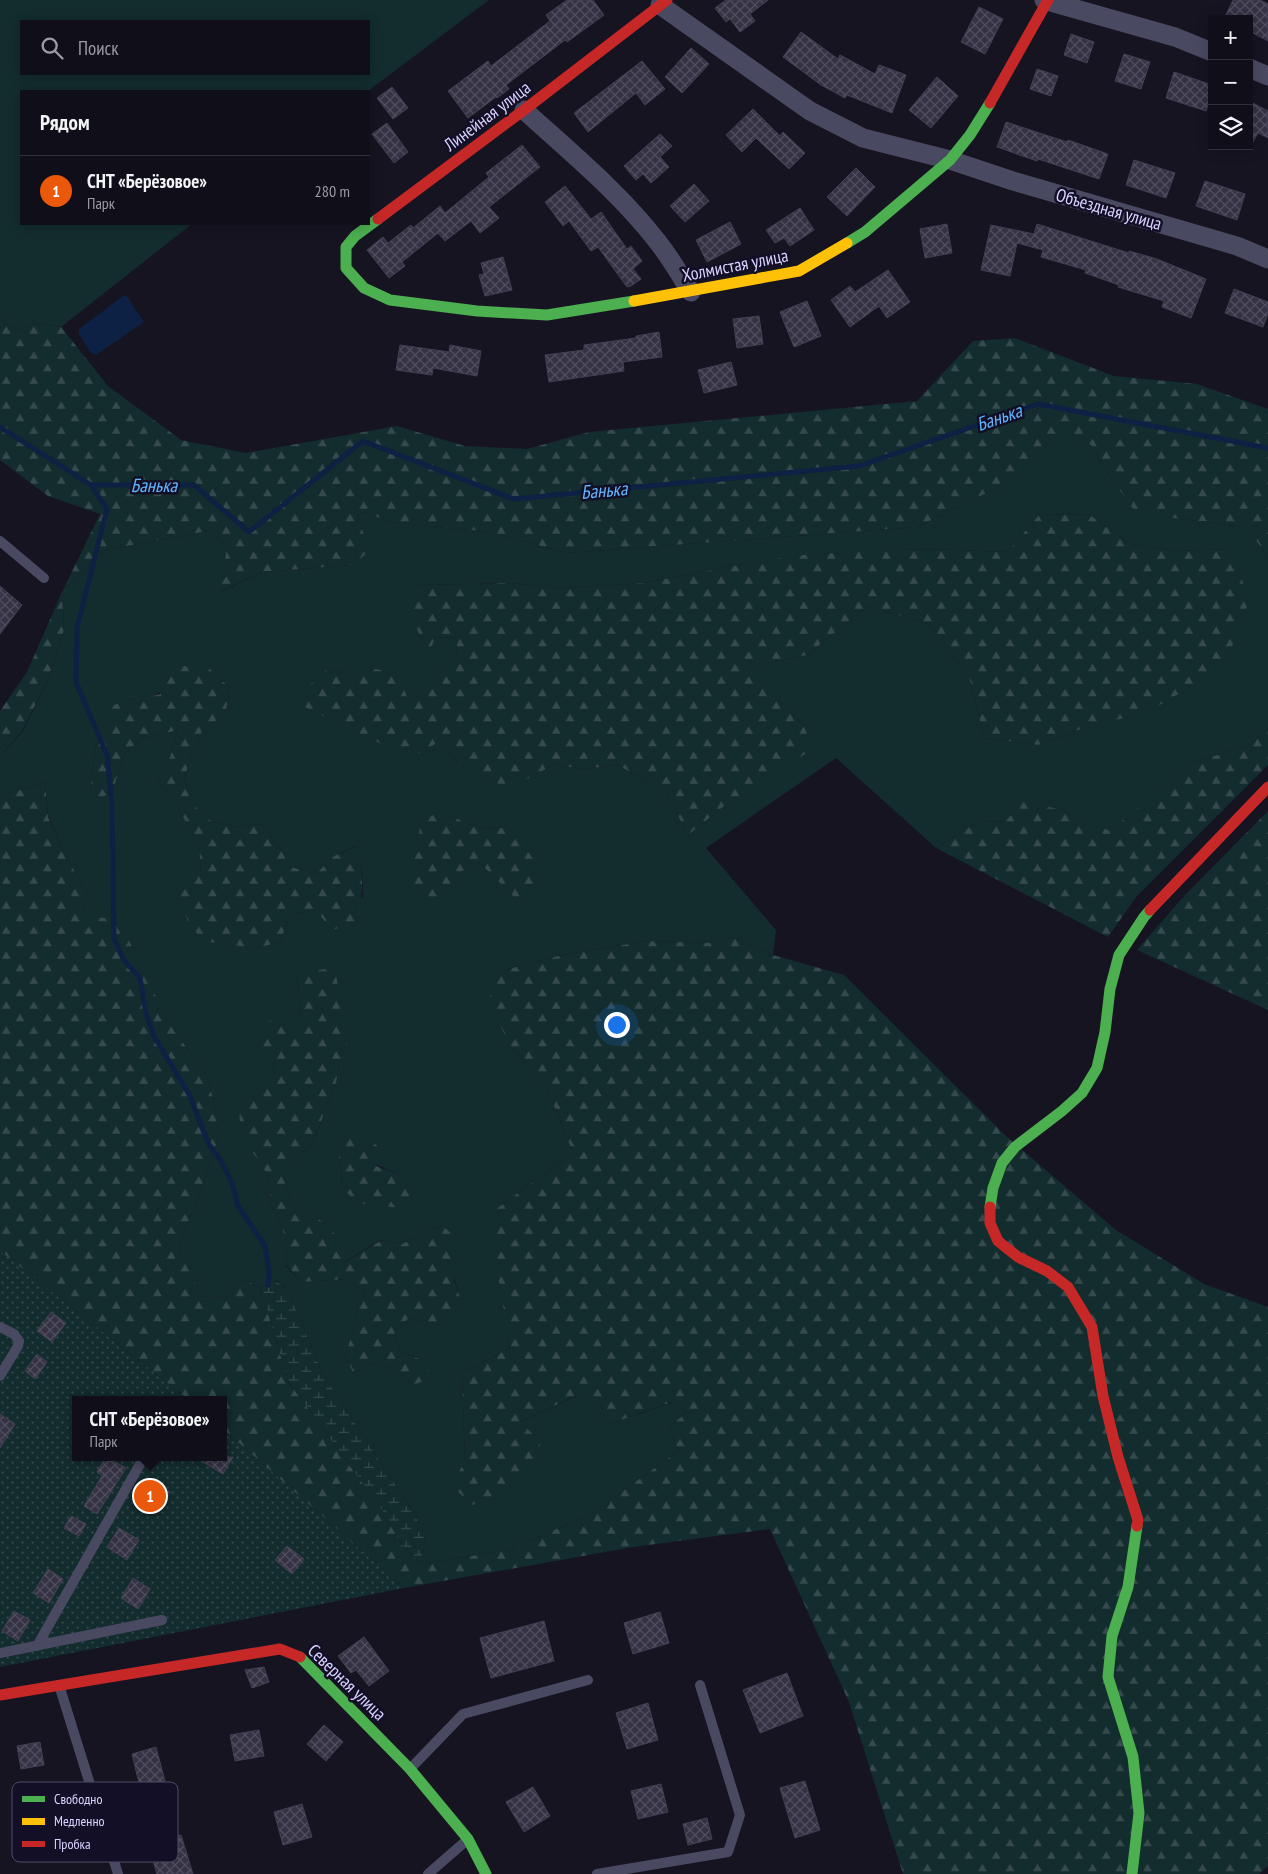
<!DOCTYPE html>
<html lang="ru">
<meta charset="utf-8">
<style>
:root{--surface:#100f19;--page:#191822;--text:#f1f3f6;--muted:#9c9ca2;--line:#302f38;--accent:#ea580c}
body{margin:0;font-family:"PT Sans Narrow",sans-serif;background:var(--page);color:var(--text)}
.controls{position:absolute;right:15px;top:15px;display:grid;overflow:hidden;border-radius:0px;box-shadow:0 2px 12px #0003}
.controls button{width:45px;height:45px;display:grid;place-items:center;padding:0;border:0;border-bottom:1px solid var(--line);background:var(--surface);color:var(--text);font:25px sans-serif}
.you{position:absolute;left:616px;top:1024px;width:18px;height:18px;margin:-12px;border:4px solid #fff;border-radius:50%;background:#1a73e8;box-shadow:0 0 0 8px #1a73e833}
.badge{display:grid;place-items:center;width:32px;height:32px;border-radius:50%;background:var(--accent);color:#fff;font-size:16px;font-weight:700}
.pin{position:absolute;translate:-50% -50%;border:2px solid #fff;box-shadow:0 1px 5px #0006}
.popup{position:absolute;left:72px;top:1396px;width:155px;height:65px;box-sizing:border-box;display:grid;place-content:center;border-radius:0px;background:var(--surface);filter:drop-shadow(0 1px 4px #0005);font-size:16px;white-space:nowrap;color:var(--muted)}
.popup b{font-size:19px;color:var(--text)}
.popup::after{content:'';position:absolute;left:50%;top:100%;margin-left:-10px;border:10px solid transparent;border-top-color:var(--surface)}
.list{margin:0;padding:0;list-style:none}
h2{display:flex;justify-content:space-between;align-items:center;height:65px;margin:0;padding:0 20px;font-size:21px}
h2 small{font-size:16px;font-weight:400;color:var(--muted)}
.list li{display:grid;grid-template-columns:32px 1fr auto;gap:15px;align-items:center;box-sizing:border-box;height:70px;padding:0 20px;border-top:1px solid var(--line)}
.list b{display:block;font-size:19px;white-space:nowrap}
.list p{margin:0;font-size:16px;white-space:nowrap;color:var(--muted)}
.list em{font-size:16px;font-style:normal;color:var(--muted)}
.icon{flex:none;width:28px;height:28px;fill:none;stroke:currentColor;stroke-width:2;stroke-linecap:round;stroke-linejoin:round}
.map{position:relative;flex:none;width:1268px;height:1874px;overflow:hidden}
.search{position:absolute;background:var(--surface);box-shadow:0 2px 12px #0003;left:20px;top:20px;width:350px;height:55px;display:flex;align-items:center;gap:12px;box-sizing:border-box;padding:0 18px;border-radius:0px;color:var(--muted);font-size:19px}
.panel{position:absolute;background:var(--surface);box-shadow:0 2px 12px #0003;left:20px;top:90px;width:350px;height:135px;border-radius:0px}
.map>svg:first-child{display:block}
</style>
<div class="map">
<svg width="1268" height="1874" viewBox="0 0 1268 1874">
<defs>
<pattern id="forest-firs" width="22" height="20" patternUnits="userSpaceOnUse" patternTransform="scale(1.25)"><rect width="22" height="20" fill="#132c2d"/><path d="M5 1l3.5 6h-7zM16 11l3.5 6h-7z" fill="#354a4c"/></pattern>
<pattern id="wetland-marsh" width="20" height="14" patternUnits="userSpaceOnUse" patternTransform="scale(1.25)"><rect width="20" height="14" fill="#132c2d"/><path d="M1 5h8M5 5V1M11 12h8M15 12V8" fill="none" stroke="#354a4c"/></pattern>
<pattern id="garden-dots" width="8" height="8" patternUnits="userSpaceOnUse" patternTransform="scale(1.25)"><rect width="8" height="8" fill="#132c2d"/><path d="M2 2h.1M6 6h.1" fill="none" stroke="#354a4c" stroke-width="1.8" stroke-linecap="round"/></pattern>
<pattern id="building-cross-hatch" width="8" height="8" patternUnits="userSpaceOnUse" patternTransform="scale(1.25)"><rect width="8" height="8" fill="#343243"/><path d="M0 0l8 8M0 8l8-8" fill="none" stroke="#514f5f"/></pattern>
</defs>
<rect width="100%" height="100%" fill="#161421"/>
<path fill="#132c2d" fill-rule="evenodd" d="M0 0H489L368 91H21V224H192L61 327 38 323 18 329 6 324 0 317ZM21 21H369V74H21Z
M1059 428 1091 445 1111 478 1136 512 1180 519 1245 526 1268 556V728L1250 745 1191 763 1110 832 1059 809 1006 821 978 822 936 848 836 758 706 848 776 930 773 955 734 937 716 943 646 941 558 956 504 970 509 1045 547 1088 573 1153 496 1209 505 1312 510 1348 462 1373 465 1461 520 1422 578 1395 601 1404 607 1425 673 1402 687 1412 669 1427 678 1451 591 1514 509 1550 421 1564 425 1540 417 1518 322 1373 288 1290 276 1280 261 1289 244 1279 226 1296 202 1297 178 1246 197 1201 219 1136 213 1097 205 1074 168 1021 148 981 83 915 87 893 66 856 48 816 45 782 0 796V756L23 731 47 682 64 630 62 592 105 550 208 531 227 547 221 592 262 572 352 565 357 516 363 512 391 522 490 532 567 553 917 527 995 489 1050 451ZM1040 514 1090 515 1131 545 1179 551 1232 549 1089 726 1038 745 984 738 969 676 928 624 868 606 807 655 745 668 803 724 728 803 688 835 664 789 617 765 581 769 555 764 509 788 460 765 440 740 327 669 348 673 407 698 456 654 458 637 435 638 429 653 416 585 509 583 560 588 644 583 749 563 895 549 955 550 1007 552ZM209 668 230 688 225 715 203 729 192 754 184 779 192 805 212 822 237 827 261 824 278 845 291 867 316 874 334 856 357 846 362 871 363 897 288 916 281 942 256 948 201 872 199 846 173 799 157 780 170 757 178 730 142 739 125 753 113 789 90 794 96 746 107 726 132 696H153ZM451 816 475 827 503 828 515 898 479 862 457 874ZM297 975 348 1042 339 1063 336 1084 327 1104 320 1125 311 1145 294 1159 284 1179 291 1201 326 1224 344 1262 381 1240 402 1244 442 1225C449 1252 453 1280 463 1306L429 1325 410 1317 394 1331 400 1352 420 1359 413 1385 396 1370 374 1363 353 1373 345 1354 353 1333 356 1312 365 1292 347 1279 302 1282 286 1266 287 1244 281 1224 271 1206 270 1184 262 1164 273 1079 274 1057 302 1029ZM337 1148 398 1174 342 1188 341 1167Z"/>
<path fill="url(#forest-firs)" d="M0 317 6 324 18 329 38 323 61 327 108 386 181 440 246 453 397 426 465 446 527 449 589 432 917 401 973 341 1015 338 1114 376 1197 384 1268 409V556L1245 526 1180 519 1136 513 1111 478 1091 445 1059 429 1051 451 995 489 917 527 567 553 490 532 391 522 363 512 357 516 370 551 352 565 262 572 220 592 227 547 208 531 105 550 62 592 64 630 47 682 22 731 0 756V711L27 672 62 592 100 514 48 496 0 460Z
M1040 514 1090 515 1131 545 1179 551 1232 549 1249 601 1230 652 1192 686 1146 713 1089 726 1038 745 984 738 969 676 928 624 868 606 807 655 746 668 803 724 813 749 728 803 688 835 664 789 617 765 581 769 555 764 509 789 460 765 440 740 423 753 396 751 305 707 304 690 327 669 348 673 376 669 398 674 407 697 456 654 458 637 435 638 429 654 408 611 415 585 509 583 560 588 644 583 749 563 803 555 895 549 955 550 1007 552Z
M183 666 209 668 230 688 225 715 203 729 192 754 184 779 192 804 212 822 237 827 261 824 278 845 291 867 316 874 334 856 358 846C363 877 364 892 357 923L332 930 315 909 288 916 281 942 256 948 202 941 187 919 179 894 201 872 199 846 173 799 157 780 170 757 178 730 142 739 125 753 113 789 96 803 90 794 96 746 107 726V709L132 696H153L160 694 161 679Z
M1268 728V765L1136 897 1108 937 936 848 978 822 1006 821 1022 802 1059 809 1110 831 1191 763 1250 745Z
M45 782 48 817 66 856 87 893 83 915 119 920 168 1021 205 1074 213 1097 219 1136 197 1201 178 1246 202 1297 226 1296 244 1279 261 1289 288 1381 385 1514 401 1544 421 1564 509 1550 591 1514 678 1451 669 1427 687 1412 672 1402 607 1425 601 1404 577 1395 520 1422 540 1441 538 1469 486 1501 472 1505 451 1485 465 1461 462 1373 510 1348 496 1262V1209L573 1153 547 1088 509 1045 489 998 504 970 558 956 646 941 716 943 734 937 773 955 844 975 1005 1135 1116 1230 1204 1284 1268 1307V1866L1259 1874H903L849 1702 770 1529 633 1547 404 1588 224 1430V1400H189L0 1251V796Z
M1268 811V1010L1137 950 1185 895Z
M422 815 451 816 475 827 503 828 524 845 538 867 540 894 515 898 479 862 457 874 434 908 410 887Z
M325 969 336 975 348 1042 339 1063 336 1084 327 1104 320 1125 311 1145 294 1159 284 1179 291 1201 326 1224 340 1240 345 1262 382 1240 402 1244 442 1225 458 1240 451 1260 455 1283 463 1306 452 1324 429 1325 410 1317 394 1331 400 1352 420 1359 434 1377 413 1385 396 1370 374 1363 353 1373 345 1354 353 1333 356 1312 365 1292 347 1279 302 1282 286 1265 287 1244 281 1224 271 1206 270 1184 262 1164 248 1147 240 1127 239 1104 273 1079 274 1057 257 1043 262 1023 283 1017 302 1029 297 974Z
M351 1135 377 1145 376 1166 398 1174 413 1191 401 1208 358 1203 342 1188 341 1167 337 1148Z"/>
<path fill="url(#wetland-marsh)" d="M275 1280 288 1290 322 1373 417 1518 425 1540 421 1564 401 1544 385 1514 288 1381 261 1289Z"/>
<path fill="url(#garden-dots)" d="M0 1251 189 1400H76V1457H224V1430L404 1588 0 1667Z"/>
<path fill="#0d2144" d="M123 296H127L143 321 141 324 96 355 91 353 79 334V329Z"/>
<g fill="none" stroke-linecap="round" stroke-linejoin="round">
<path stroke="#0d2144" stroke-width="5" d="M0 427 91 485H194L249 532 363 441 514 499 859 466 1038 404 1268 448
M91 485 107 509 77 628 76 682 107 755 112 803 114 939 124 960 140 978 146 1013 154 1036 190 1096 208 1143 221 1161 232 1183 238 1206 265 1246 269 1271 268 1285"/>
</g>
<path fill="url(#building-cross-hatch)" stroke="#433f54" d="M567 0H593L604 15 567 42 565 40 506 85 509 89 497 98 496 97 468 118 448 91 488 61 491 66 550 21 546 15Z
M726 0H768L750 14 755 21 740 32 730 19 726 22 715 8Z
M1233 0H1260L1268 4V41L1249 31V19H1224Z
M979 7 1003 19 985 54 961 42Z
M801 32 838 59 840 55 875 74 879 65 906 75 892 113 847 95 845 98 821 85 783 57Z
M1071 34 1094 42 1087 63 1064 55Z
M691 48 709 64 682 93 665 77Z
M1124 54 1150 62 1141 89 1115 81Z
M642 61 665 89 645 105 636 93 588 132 574 113Z
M1037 69 1058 76 1051 96 1030 89Z
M1174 72 1212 85V93L1206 111 1166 98Z
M937 77 958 96 931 128 909 110Z
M392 87 408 108 393 119 377 98Z
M1249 101 1268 111V138L1258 133 1249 149Z
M753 109 780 136 783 132 805 153 789 169 756 138 742 152 726 135Z
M1006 122 1067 142 1068 140 1108 154 1099 179 1038 159 1037 161 997 147Z
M387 123 408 152 394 163 372 134Z
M660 134 672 146 660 157 669 167 651 183 643 174 636 180 624 166Z
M522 145 540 167 489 207 499 218 480 233 471 221 445 241 438 233 402 262 405 266 389 278 367 250 383 237 388 243 411 225 413 228 440 206 445 213 489 177 486 173Z
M1134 160 1175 173 1166 198 1126 185Z
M856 168 875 187 847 216 827 197Z
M1205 181 1245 194 1237 220 1196 206Z
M694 184 709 201 685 222 670 206Z
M565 186 591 219 601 212 627 249 631 246 642 261 633 269 641 279 631 286 627 287 598 247 591 251 569 221 563 226 545 202Z
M800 208 814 230 790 246 784 238 775 243 766 230Z
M730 222 741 244 707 262 696 240Z
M947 224 952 253 925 258 920 229Z
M1037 224 1129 253V251L1157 259 1206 279 1191 318 1162 307 1164 301 1118 287 1119 285 1085 273 1086 270 1041 257 1043 250 1017 243 1010 276 981 270 991 225 1034 234Z
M503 257 512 290 485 296 479 275 484 274 481 263Z
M888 270 910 302 887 318 879 306 850 327 831 300 850 286 855 292Z
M1234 289 1268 302V313L1263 327 1225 313Z
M807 301 821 336 794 347 780 312Z
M759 316 763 344 737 348 733 319Z
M659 332 662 357 623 362 624 371 549 382 545 355 584 350V345L636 338V336Z
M400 345 449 352 450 345 481 351 477 376 433 368 432 375 396 370Z
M731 362 737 385 704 393 698 370Z
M0 586 22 605 0 634Z
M51 1312 66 1323 52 1342 37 1331Z
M37 1354 47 1362 35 1379 25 1371Z
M0 1414 15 1424 0 1448Z
M106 1457 126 1468 97 1514 84 1506 102 1476 97 1472Z
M195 1457H233L223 1474Z
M147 1478 170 1492 159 1512 135 1498Z
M71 1516 86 1524 79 1536 64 1528Z
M119 1528 139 1540 127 1560 107 1547Z
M287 1546 304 1559 292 1574 275 1560Z
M48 1569 63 1579 49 1603 33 1593Z
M133 1578 150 1589 138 1609 121 1598Z
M14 1611 30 1620 18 1641 2 1631Z
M660 1612 669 1643 633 1654 624 1623Z
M544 1621 554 1661 491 1678 480 1638Z
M364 1637 389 1671 369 1686 356 1670 351 1673 338 1656Z
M264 1667 269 1682 252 1688 245 1670Z
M787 1673 803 1716 760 1733 743 1690Z
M648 1703 658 1740 627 1749 616 1713Z
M324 1725 343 1742 326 1761 307 1744Z
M259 1730 264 1756 235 1761 230 1735Z
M40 1742 44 1765 21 1769 17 1746Z
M156 1747 165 1781 140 1787 132 1754Z
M805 1781 820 1830 795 1838 780 1788Z
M661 1784 668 1812 638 1819 631 1791Z
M533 1787 550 1816 524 1832 506 1802Z
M55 1793 67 1842 43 1847 31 1799Z
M302 1804 312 1837 283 1845 274 1812Z
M707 1818 712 1839 688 1845 683 1824Z
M181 1835 193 1874H157L148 1844Z"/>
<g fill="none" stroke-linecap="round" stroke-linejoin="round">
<path stroke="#4a4962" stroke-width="10" d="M0 541 44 578
M0 1327 14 1334 19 1341 18 1346 0 1376
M37 1646 144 1457
M0 1653 162 1620
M59 1685 118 1874
M410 1769 463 1714 588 1680
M428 1874 467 1840
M597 1874 728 1852 740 1815 700 1685"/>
<path stroke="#4a4962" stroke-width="19" d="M1044 0 1175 37 1212 52
M660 5 810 111 863 138 950 160 1013 181 1237 246 1268 259
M1249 68 1268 76
M524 110C570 152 619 192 657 241 670 257 680 275 691 292"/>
<path stroke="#4caf50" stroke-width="11" d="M378 219 355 236 346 247V268L364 288 390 300 477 311 547 315 634 301
M847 243 865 232 950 160 970 135 990 103
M990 1207 993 1188 1002 1163 1015 1147 1062 1111 1082 1093 1097 1068 1105 1032 1110 989 1119 955 1144 917 1150 910
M300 1657 410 1769 468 1839 486 1874
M1132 1874 1139 1813 1133 1757 1108 1677 1112 1636 1128 1587 1137 1526"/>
<path stroke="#ffc107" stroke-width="11" d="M634 301 799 271 847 243"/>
<path stroke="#c62828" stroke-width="11" d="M990 103 1048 0
M378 219 524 110 667 0
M1150 910 1268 787
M990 1207V1223L998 1241 1018 1257 1047 1271 1068 1287 1092 1327 1103 1396 1118 1457 1138 1520 1137 1526
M0 1695 280 1649 300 1657"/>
</g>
<g text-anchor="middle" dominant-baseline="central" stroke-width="5" stroke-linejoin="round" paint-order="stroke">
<g font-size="18" fill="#d9d4ff" stroke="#130f26">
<text transform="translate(487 116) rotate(-37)">Линейная улица</text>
<text transform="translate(1109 209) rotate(16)">Объездная улица</text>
<text transform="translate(735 265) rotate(-11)">Холмистая улица</text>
<text transform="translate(347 1682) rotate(44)">Северная улица</text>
</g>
<g font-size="19" font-style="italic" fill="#62b6ff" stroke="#130f26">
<text transform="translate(999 417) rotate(-19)">Банька</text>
<text x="154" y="485">Банька</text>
<text transform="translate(604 490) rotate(-5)">Банька</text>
</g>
</g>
<rect x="12" y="1782" width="166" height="80" rx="8" fill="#130f26" stroke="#4e4a67" stroke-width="1"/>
<rect x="22" y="1796" width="23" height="6" fill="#4caf50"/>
<rect x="22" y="1818" width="23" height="7" fill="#ffc107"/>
<rect x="22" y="1841" width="23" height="6" fill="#c62828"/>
<g font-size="14" fill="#d9d4ff">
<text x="54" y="1804">Свободно</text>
<text x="54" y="1826">Медленно</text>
<text x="54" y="1849">Пробка</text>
</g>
</svg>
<div class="controls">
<button>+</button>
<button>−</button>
<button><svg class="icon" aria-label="layers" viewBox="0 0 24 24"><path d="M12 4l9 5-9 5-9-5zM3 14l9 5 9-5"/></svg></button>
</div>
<div class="you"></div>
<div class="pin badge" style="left:150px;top:1496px">1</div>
<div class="popup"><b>СНТ «Берёзовое»</b>Парк</div>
<div class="search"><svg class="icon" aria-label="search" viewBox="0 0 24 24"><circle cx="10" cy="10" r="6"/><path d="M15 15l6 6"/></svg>Поиск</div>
<section class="panel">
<h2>Рядом<small></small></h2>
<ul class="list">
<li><span class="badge">1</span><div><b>СНТ «Берёзовое»</b><p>Парк</p></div><em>280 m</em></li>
</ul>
</section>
</div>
